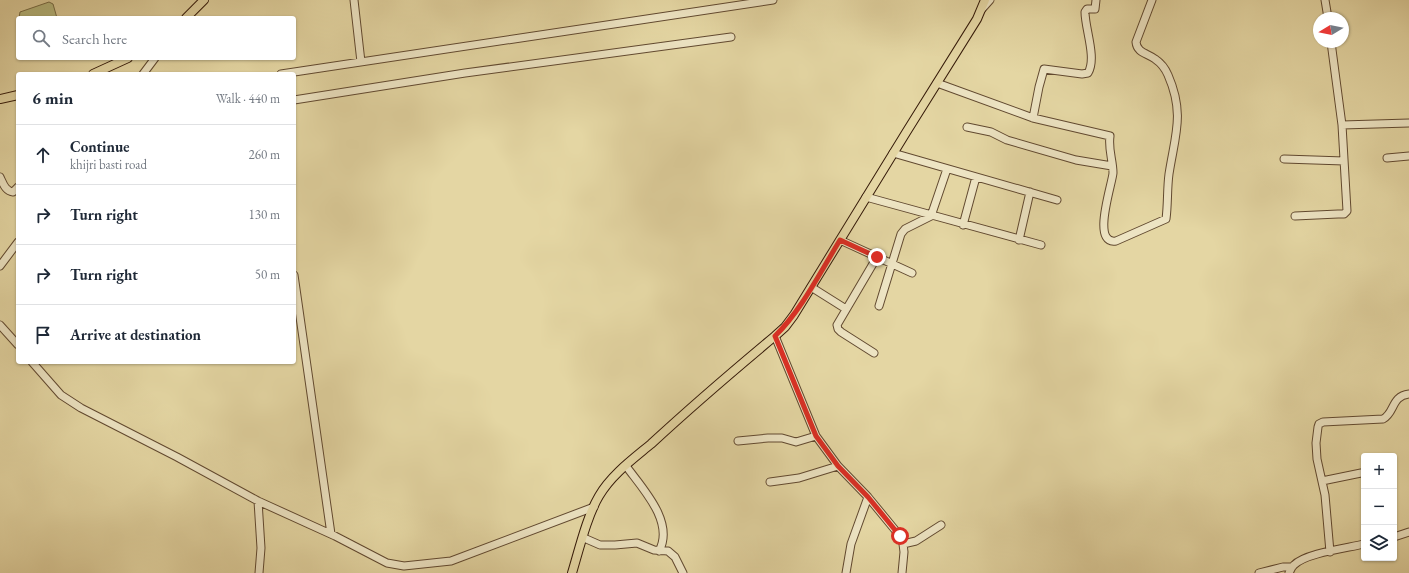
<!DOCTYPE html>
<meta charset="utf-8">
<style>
:root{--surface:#fff;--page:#f6f6f7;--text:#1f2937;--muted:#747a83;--line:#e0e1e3}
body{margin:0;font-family:"EB Garamond",serif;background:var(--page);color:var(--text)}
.controls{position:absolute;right:12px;bottom:12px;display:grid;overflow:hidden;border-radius:4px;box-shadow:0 1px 3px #0004}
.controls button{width:36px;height:36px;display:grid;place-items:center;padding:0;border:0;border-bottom:1px solid var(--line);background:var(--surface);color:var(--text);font:20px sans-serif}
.compass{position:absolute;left:1313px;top:12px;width:36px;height:36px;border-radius:50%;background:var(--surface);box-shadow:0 1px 3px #0004;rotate:260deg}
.stop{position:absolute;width:12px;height:12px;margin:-9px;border:3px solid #d93025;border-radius:50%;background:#fff}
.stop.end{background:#d93025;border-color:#fff;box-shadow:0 1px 4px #0008}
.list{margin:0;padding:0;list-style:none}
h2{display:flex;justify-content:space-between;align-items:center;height:52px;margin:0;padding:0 16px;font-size:17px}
h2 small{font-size:13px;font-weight:400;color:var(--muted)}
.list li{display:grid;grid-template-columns:26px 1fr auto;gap:12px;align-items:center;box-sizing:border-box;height:60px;padding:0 16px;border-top:1px solid var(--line)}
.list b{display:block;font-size:15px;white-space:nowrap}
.list p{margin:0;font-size:13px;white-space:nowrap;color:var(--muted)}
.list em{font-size:13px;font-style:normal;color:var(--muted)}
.icon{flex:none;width:22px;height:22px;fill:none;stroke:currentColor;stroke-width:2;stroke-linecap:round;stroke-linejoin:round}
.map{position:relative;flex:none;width:1409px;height:573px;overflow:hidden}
.search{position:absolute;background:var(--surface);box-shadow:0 1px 3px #0004;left:16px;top:16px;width:280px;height:44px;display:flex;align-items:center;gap:10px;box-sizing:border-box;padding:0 14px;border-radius:4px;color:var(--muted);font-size:15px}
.panel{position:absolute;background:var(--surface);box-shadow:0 1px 3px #0004;left:16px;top:72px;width:280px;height:292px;border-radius:4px}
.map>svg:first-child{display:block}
</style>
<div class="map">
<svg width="1409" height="573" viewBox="0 0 1409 573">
<rect width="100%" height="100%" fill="#e4d6a3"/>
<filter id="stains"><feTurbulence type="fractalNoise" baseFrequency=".005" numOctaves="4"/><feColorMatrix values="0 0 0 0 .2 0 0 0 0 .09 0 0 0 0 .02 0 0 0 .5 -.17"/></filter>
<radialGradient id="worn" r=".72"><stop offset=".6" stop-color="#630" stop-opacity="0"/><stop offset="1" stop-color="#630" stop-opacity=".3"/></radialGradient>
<path fill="#b9bd82" stroke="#776c46" d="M49 2 53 4 57 18H19L20 12Z"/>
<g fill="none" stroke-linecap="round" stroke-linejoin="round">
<defs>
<path id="minor" d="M354 0 361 62
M1325 0 1328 18
M982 9 990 0
M1331 42 1342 125 1409 123
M143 74 155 58
M281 74 773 0
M937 83 1033 118 1110 136C1108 150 1113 160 1113 173 1112 185 1091 245 1116 241L1166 219C1168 204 1167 189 1169 174 1175 135 1185 114 1168 75 1165 68 1161 63 1155 59 1147 53 1137 53 1136 42L1152 0
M294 100 465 73 731 37
M1033 118 1039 87 1044 69 1082 74 1088 73C1097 58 1085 29 1085 12L1087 9H1095L1096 0
M967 127 991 132 1007 140 1076 160 1112 166
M893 153 1057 200
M1387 158 1409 156
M1284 159 1344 161
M0 177C3 183 5 191 13 192L18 187
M866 197 1041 245
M1295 216 1338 214H1344L1347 211 1342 125
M963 225 976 177
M840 240 912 273
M1019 240 1030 192
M0 266 18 242
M294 275 331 534
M811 287 846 309
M879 306 901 234 905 229 931 216 947 169
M0 325 18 345
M775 336 816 436 838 466 868 497 900 536 903 544 904 552 902 573
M874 353 841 332 838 329 837 325 877 257
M32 362 61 395 81 408 177 457 258 501 335 536 387 563 404 566 451 561 594 507
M738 441 768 438H782L796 442 816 436
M626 466C642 488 675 522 659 551
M1322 481 1361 473
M770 482 799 478 838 466
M258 501 261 548 259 573
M1394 537 1409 532
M584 538 600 545H615L637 543 654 550 668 551 675 557 683 573
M903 544 916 541 941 525
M1330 552 1325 495 1317 459 1316 443 1318 427 1319 424 1323 422 1383 419C1395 413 1391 396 1409 394
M846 573 851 544 868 497
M1259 573 1283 567H1292
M1289 573C1291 570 1291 567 1294 565 1305 553 1348 548 1364 544"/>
<path id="major" d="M186 18 204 0
M93 74 128 58
M0 99 18 95
M572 573C579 550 587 516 599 496 611 475 633 459 651 444 691 407 733 371 775 336L785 327 794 315 907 131 977 19 985 0"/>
</defs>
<use href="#minor" stroke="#614930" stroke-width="9"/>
<use href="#major" stroke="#351a09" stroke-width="10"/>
<use href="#minor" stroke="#ede4c3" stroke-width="7"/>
<use href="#major" stroke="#e4d6a3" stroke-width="8"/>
</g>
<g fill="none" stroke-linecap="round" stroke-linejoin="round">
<path stroke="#d93025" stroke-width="5" d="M877 257 840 240C821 271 801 311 775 336L816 436 838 466 868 497 900 536"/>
</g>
<rect width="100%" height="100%" filter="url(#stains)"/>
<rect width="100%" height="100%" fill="url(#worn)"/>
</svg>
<div class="controls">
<button>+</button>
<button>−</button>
<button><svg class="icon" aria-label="layers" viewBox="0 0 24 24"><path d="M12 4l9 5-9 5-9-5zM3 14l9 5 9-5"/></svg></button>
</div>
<svg class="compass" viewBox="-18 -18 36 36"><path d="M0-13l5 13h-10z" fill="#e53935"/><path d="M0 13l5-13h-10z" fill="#747a83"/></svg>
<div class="stop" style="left:900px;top:536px"></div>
<div class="stop end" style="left:877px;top:257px"></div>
<div class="search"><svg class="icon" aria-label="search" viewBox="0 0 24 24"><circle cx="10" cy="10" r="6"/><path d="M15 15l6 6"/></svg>Search here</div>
<section class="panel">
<h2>6 min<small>Walk · 440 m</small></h2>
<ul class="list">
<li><svg class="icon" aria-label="ahead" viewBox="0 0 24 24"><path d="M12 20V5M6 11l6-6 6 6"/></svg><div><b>Continue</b><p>khijri basti road</p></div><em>260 m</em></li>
<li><svg class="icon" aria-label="right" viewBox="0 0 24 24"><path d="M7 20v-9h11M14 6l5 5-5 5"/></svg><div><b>Turn right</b></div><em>130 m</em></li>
<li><svg class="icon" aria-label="right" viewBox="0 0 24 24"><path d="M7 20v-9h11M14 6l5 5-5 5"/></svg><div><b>Turn right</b></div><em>50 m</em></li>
<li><svg class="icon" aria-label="arrive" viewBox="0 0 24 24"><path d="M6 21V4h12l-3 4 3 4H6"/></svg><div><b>Arrive at destination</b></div></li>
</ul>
</section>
</div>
